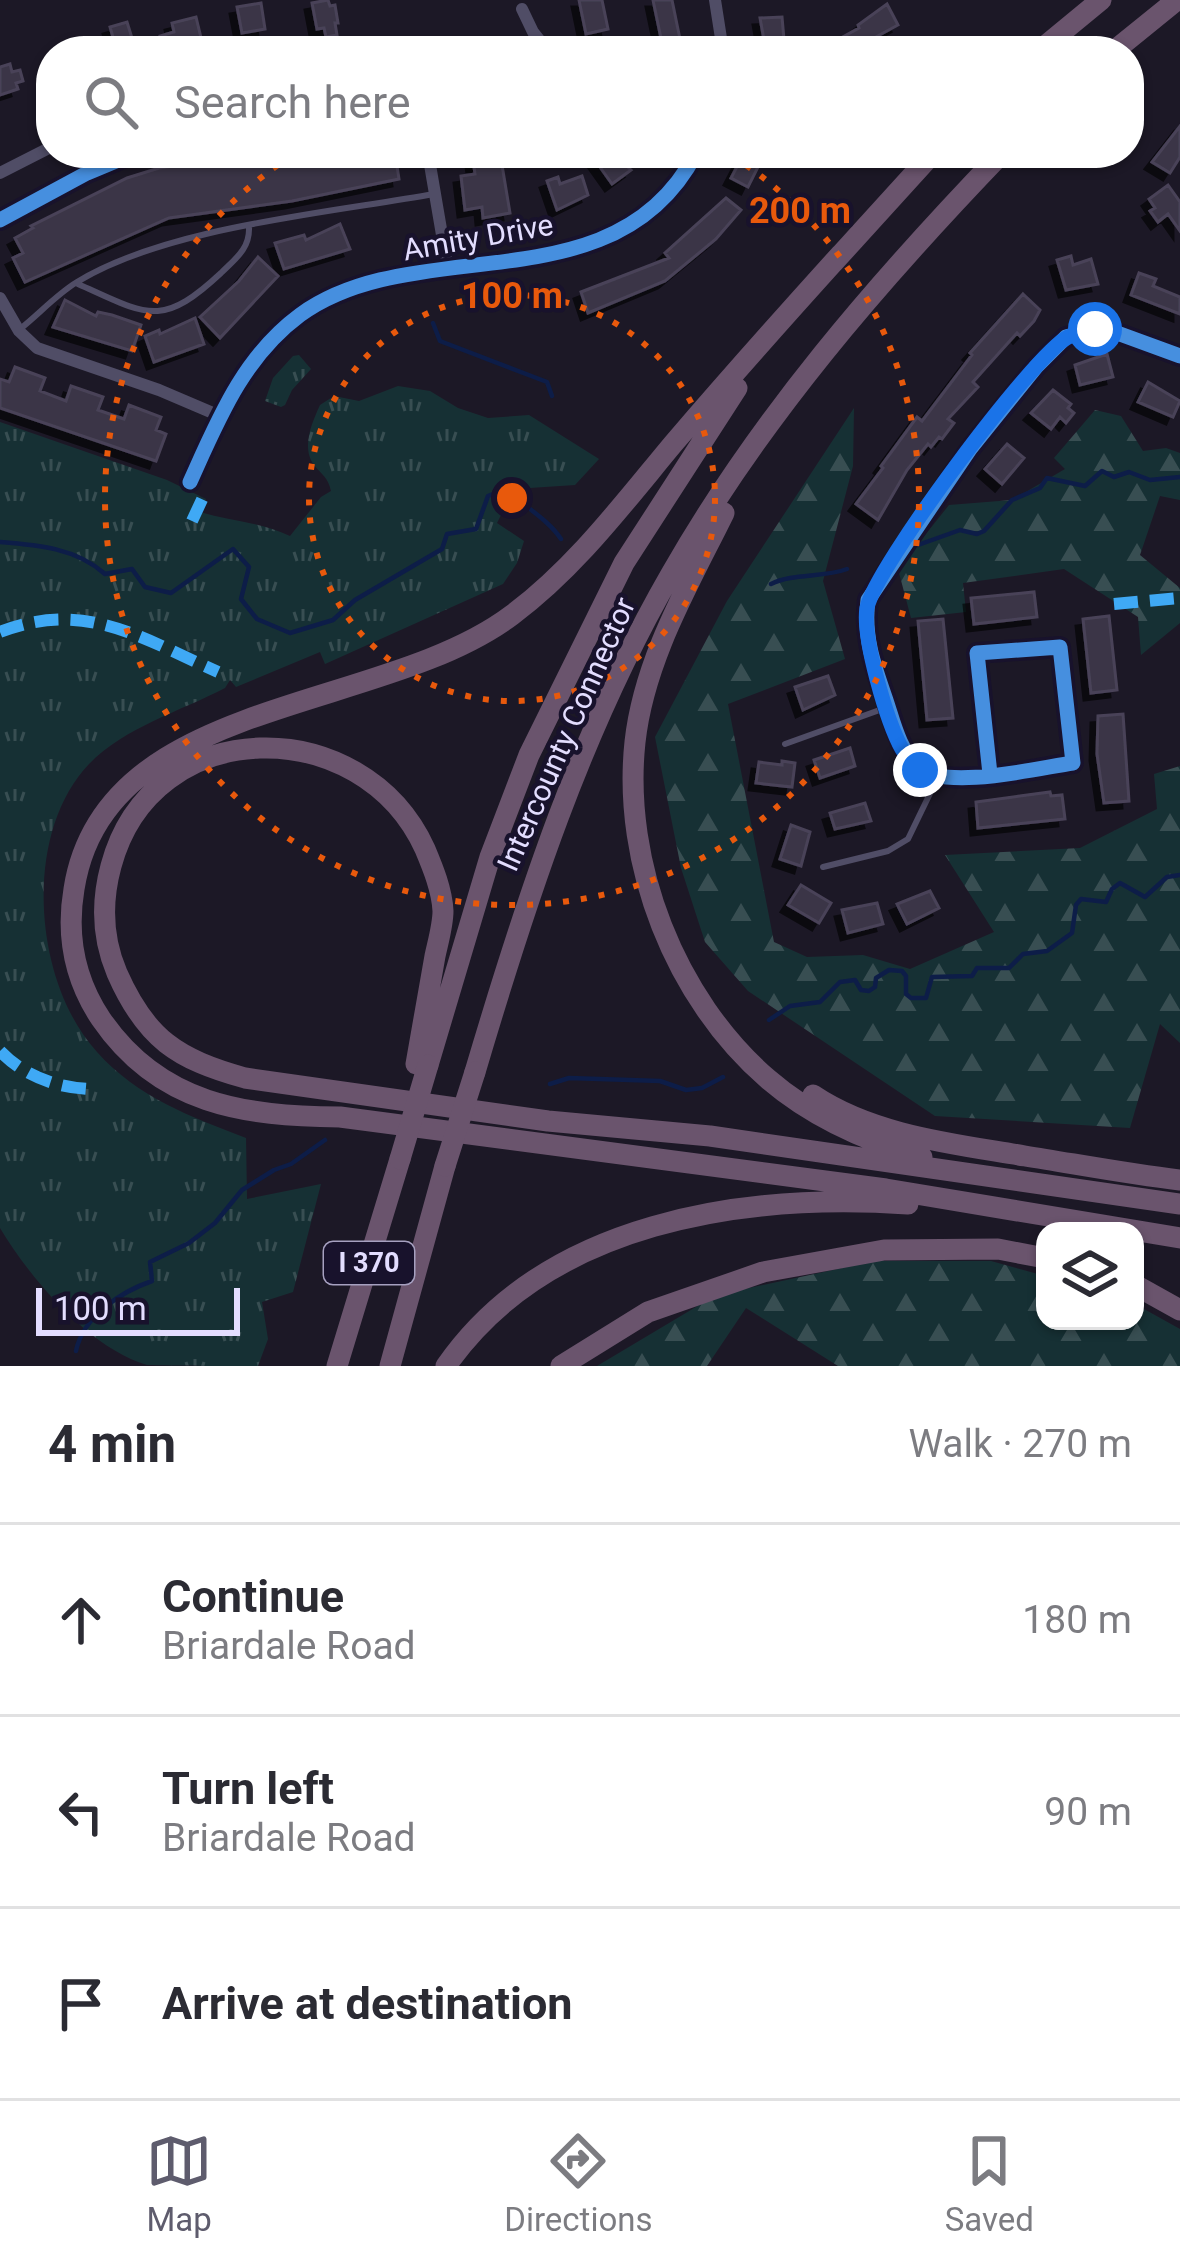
<!DOCTYPE html>
<meta charset="utf-8">
<style>
:root{--surface:#fff;--page:#f7f7f7;--text:#2b2b33;--muted:#7c7c81;--line:#e1e1e2;--accent:#5e5c6d}
body{margin:0;font-family:Roboto,sans-serif;background:var(--page);color:var(--text)}
.controls{position:absolute;right:36px;bottom:36px;display:grid;overflow:hidden;border-radius:24px;box-shadow:0 3px 9px #0004}
.controls button{width:108px;height:108px;display:grid;place-items:center;padding:0;border:0;border-bottom:3px solid var(--line);background:var(--surface);color:var(--text);font:60px sans-serif}
.scale{position:absolute;left:36px;bottom:30px;width:204px;box-sizing:border-box;padding-left:12px;border:6px solid #e3ddff;border-top:0;font-size:33px;line-height:42px;white-space:nowrap;color:#e3ddff;-webkit-text-stroke:9px #18122c;paint-order:stroke}
.stop{position:absolute;width:36px;height:36px;margin:-27px;border:9px solid #1a73e8;border-radius:50%;background:#fff}
.stop.end{background:#1a73e8;border-color:#fff;box-shadow:0 3px 12px #0008}
.list{margin:0;padding:0;list-style:none}
h2{display:flex;justify-content:space-between;align-items:center;height:156px;margin:0;padding:0 48px;font-size:51px}
h2 small{font-size:39px;font-weight:400;color:var(--muted)}
.list li{display:grid;grid-template-columns:78px 1fr auto;gap:36px;align-items:center;box-sizing:border-box;height:192px;padding:0 48px;border-top:3px solid var(--line)}
.list b{display:block;font-size:45px;white-space:nowrap}
.list p{margin:0;font-size:39px;white-space:nowrap;color:var(--muted)}
.list em{font-size:39px;font-style:normal;color:var(--muted)}
.icon{flex:none;width:66px;height:66px;fill:none;stroke:currentColor;stroke-width:2;stroke-linecap:round;stroke-linejoin:round}
.map{position:relative;flex:none;width:1180px;height:1366px;overflow:hidden}
.search{position:absolute;background:var(--surface);box-shadow:0 3px 9px #0004;left:36px;right:36px;top:36px;height:132px;display:flex;align-items:center;gap:30px;box-sizing:border-box;padding:0 42px;border-radius:48px;color:var(--muted);font-size:45px}
.sheet{height:732px;background:var(--surface)}
nav{display:flex;justify-content:space-around;align-items:center;box-sizing:border-box;height:168px;border-top:3px solid var(--line);background:var(--surface);font-size:33px;color:var(--muted)}
nav a{display:grid;justify-items:center;gap:6px}
nav .on{color:var(--accent)}
.map>svg:first-child{display:block}
</style>
<div class="map">
<svg width="1180" height="1366" viewBox="0 0 1180 1366">
<defs>
<pattern id="forest-firs" width="22" height="20" patternUnits="userSpaceOnUse" patternTransform="scale(3)"><rect width="22" height="20" fill="#163034"/><path d="M5 1l3.5 6h-7zM16 11l3.5 6h-7z" fill="#384e52"/></pattern>
<pattern id="park-tufts" width="24" height="20" patternUnits="userSpaceOnUse" patternTransform="scale(3)"><rect width="24" height="20" fill="#163034"/><path d="M3 7l-1-3M5 7V3M7 7l1-3M15 17l-1-3M17 17v-4M19 17l1-3" fill="none" stroke="#384e52"/></pattern>
<filter id="shadow"><feDropShadow dx="-7" dy="7" stdDeviation="0" flood-color="#0009"/></filter>
</defs>
<rect width="100%" height="100%" fill="#1c1826"/>
<path fill="url(#forest-firs)" d="M854 408 853 466 823 581 845 659 728 704 774 942 807 957 863 955 910 969 994 932 945 855 1080 848 1157 809 1154 774 1180 766V1043L1160 1024 1130 1128 935 1116 748 991 705 942 681 868 655 737 727 601Z
M1095 410 1121 416 1143 451 1166 448 1180 453V500L1160 496 1140 555 1180 588V623L1141 655 1138 617 1064 569 963 583 966 612 911 618 898 569 949 505 1012 500 1065 469 1054 458Z
M875 1261H991L1045 1276V1321H1135V1304L1180 1329V1366H838L746 1308 707 1366H597L716 1295Z"/>
<path fill="url(#park-tufts)" d="M299 355 311 369 292 390 285 405 281 407 265 401 273 378 293 356Z
M398 386 430 391 458 408 488 418 529 415 599 459 575 485 514 489 497 523 524 541 517 563 503 584 325 664 320 652 236 687 230 680 225 688C181 711 125 727 89 764 22 834 33 982 97 1052 137 1097 191 1117 246 1138L247 1199 321 1184 293 1292 262 1302 268 1339 258 1366C230 1366 172 1366 147 1365 89 1348 30 1278 0 1228V422L167 480 206 499 200 512C230 521 261 522 290 536L321 497 331 491C328 477 322 475 314 465 301 447 312 423 320 405L334 396 359 401Z"/>
<g fill="none" stroke-linecap="round" stroke-linejoin="round">
<path stroke="#0d1d48" stroke-width="4.5" d="M433 323 440 341 547 382 552 396
M0 542C38 545 76 548 105 574L132 569 145 587 171 593 233 549 249 567 241 599 257 619 290 633 333 620 355 600 442 549 447 534 476 529 488 496 506 489C523 506 548 519 561 539
M918 545 960 530 977 534 984 531 1012 500 1040 488 1047 478 1085 486 1102 471 1114 477 1129 472 1150 480 1180 477
M771 584C793 573 823 578 847 569
M769 1020 790 1006 820 1002 840 982 855 980 861 990 869 991 875 987 876 978 889 970 902 971 906 976V994L911 998H926L932 977 972 976 977 968H1009L1023 954 1047 951 1072 933 1076 905 1081 899 1106 902 1112 889 1120 883 1145 897 1167 877 1180 875
M550 1084 569 1078 660 1081 686 1090 702 1088 723 1077
M76 1351C83 1317 120 1292 152 1281L150 1262 189 1243 215 1223 242 1190 274 1170 291 1164 325 1140"/>
</g>
<path fill="#3b3647" stroke="#494358" stroke-width="3" filter="url(#shadow)" d="M328 0 330 6 335 5 338 23H335L337 35 326 37 324 28 317 29 312 3Z
M579 0H602L608 29 586 34Z
M653 0H672L681 44 663 48Z
M261 3 265 29 242 33 237 7Z
M887 4 898 25 850 51H817L859 28 858 25Z
M196 17 202 42 163 51 160 36 174 32 172 23Z
M782 17 785 51H766L760 18Z
M127 22 136 51H117L110 27Z
M10 64 12 72 20 70 23 81 16 83 18 89 0 95V67Z
M1180 126V157L1170 173 1152 162Z
M263 153H395L399 179 292 201 169 218 25 282 13 258 23 253 15 238 33 228 31 226 127 178 159 168Z
M472 153H500L510 213 483 218 482 207 465 210 461 176 475 174Z
M590 153H613L631 170 612 184Z
M742 157 759 165 748 187 731 178Z
M582 176 588 195 557 210 547 181 558 177 560 184Z
M1168 185 1180 202V231L1168 214 1158 222 1150 211 1155 208 1149 199Z
M726 198 741 210 716 239 665 281 588 313 581 292 669 258 665 253Z
M340 224 350 249 284 269 275 243 304 235 306 240Z
M1071 256 1073 265 1091 259 1098 284 1066 290 1057 260Z
M258 257 278 276 220 338 200 317 239 281Z
M1139 273 1156 279 1153 286 1180 297V314L1131 295Z
M1023 294 1040 310 1034 321 1020 336 1017 333 973 382 978 387 948 419 954 423 942 439 939 437 931 447 928 444 907 470 878 520 856 504 883 468 881 466 917 417 922 421 972 355 970 353Z
M65 300 96 316 98 312 112 315 141 325 132 351 53 327Z
M195 318 204 344 154 362 145 336 159 330 160 334Z
M1107 354 1113 377 1080 385 1075 365Z
M15 367 45 378 40 391 66 401 71 386 103 397 98 410 124 419 129 405 161 417 156 430 166 434 156 461 0 408V379L9 382Z
M1148 382 1180 401 1173 417 1138 402Z
M1053 390 1071 404 1068 408 1074 413 1066 423 1060 417 1051 429 1031 413Z
M1007 444 1024 458 1002 484 985 469Z
M1034 592 1037 617 974 624 971 598Z
M1109 616 1117 690 1091 693 1083 619Z
M943 619 953 718 927 720 918 621Z
M828 676 835 695 803 710 795 687Z
M1123 714 1129 801 1104 803 1097 754 1098 716Z
M850 748 855 766 820 778 814 760Z
M782 761 795 763 792 787 756 783 759 762 782 765Z
M1050 792 1051 796 1062 795 1065 819 978 828 976 802Z
M865 803 871 821 835 829 830 813Z
M791 825 810 832 801 866 780 859Z
M801 885 831 903 819 923 788 905Z
M930 891 939 908 907 924 897 904Z
M877 903 883 924 848 933 842 910Z"/>
<g fill="none" stroke-linecap="round" stroke-linejoin="round">
<path stroke="#504d66" stroke-width="6" d="M78 284C147 315 161 329 221 273 235 259 250 249 249 227
M20 329C39 314 57 294 77 282 167 227 328 213 434 194
M785 744 888 707
M823 867 888 851 908 839 937 779"/>
<path stroke="#504d66" stroke-width="12" d="M715 0 723 51
M522 9 533 32 548 51
M428 153 448 270
M0 173 51 147
M0 220 87 173 135 153
M0 298 19 331 37 348 159 390 220 416
M190 482C218 420 243 357 300 315 416 230 615 309 696 153
M990 774 977 653 1060 647 1073 763C1038 768 944 791 918 767 899 749 894 724 886 700 874 666 863 636 868 600L970 449 1036 367 1066 337 1095 329 1109 330 1180 356"/>
<path stroke="#6a546d" stroke-width="21" d="M1039 51 1101 0
M1114 51 1177 0
M841 254C784 317 728 380 673 444 623 504 575 568 512 615 381 714 104 696 74 889 66 936 75 980 101 1019 160 1105 244 1116 340 1117L886 1189 1180 1238
M833 263 933 153
M724 513C688 586 644 660 635 742 622 863 675 999 768 1079 812 1117 866 1141 922 1157
M416 1064C422 1028 429 992 435 956 438 942 443 925 443 911 442 890 433 868 425 849 362 711 152 712 111 866 101 903 102 938 117 973 146 1039 177 1059 245 1078L548 1121 710 1136 1180 1204
M428 1065 490 857 529 755 624 563 737 388
M475 1072C526 900 581 730 671 574 760 418 878 282 1002 153
M813 1095C874 1136 955 1144 1025 1156 1076 1164 1128 1174 1180 1180
M1135 1285 1180 1310
M337 1366 400 1159
M390 1366 445 1166
M446 1366C547 1221 744 1193 908 1204
M561 1366 648 1312 763 1272 884 1250 998 1249 1045 1258"/>
<path stroke="#6a546d" stroke-width="21" d="M400 1159 428 1065
M445 1166 475 1072"/>
<path stroke="#3fa9f5" stroke-width="12" stroke-dasharray="24 12" stroke-linecap="butt" d="M192 521 206 491
M1114 604 1180 598
M0 632C85 599 141 638 218 672
M0 1051C24 1076 55 1087 89 1089"/>
<defs>
<path id="cycleway" d="M0 220 87 173 135 153
M190 482C218 420 243 357 300 315 416 230 615 309 696 153
M990 774 977 653 1060 647 1073 763C1038 768 944 791 918 767 899 749 894 724 886 700 874 666 863 636 868 600L970 449 1036 367 1066 337 1095 329 1109 330 1180 356"/>
</defs>
<use href="#cycleway" stroke="#18122c" stroke-width="22"/>
<use href="#cycleway" stroke="#468fdf" stroke-width="15"/>
</g>
<g fill="none" stroke-linecap="round" stroke-linejoin="round">
<path stroke="#1a73e8" stroke-width="15" d="M920 770C915 763 906 756 902 749 887 722 862 637 867 608 874 569 1033 355 1068 337 1076 333 1087 332 1095 329"/>
</g>
<g fill="none" stroke="#e8590c" stroke-width="6" stroke-dasharray="6 12">
<circle cx="512" cy="498" r="203"/>
<path d="M731 155A407 407 0 1 1 293 155"/>
</g>
<g text-anchor="middle" dominant-baseline="central" stroke-width="9" stroke-linejoin="round" paint-order="stroke">
<rect fill="#18122c" stroke="#a6a0c0" stroke-width="3" x="324" y="1242" width="90" height="42" rx="9"/>
<g font-size="27" font-weight="bold" fill="#e3ddff">
<text x="369" y="1263">I 370</text>
</g>
<g font-size="30" fill="#e3ddff" stroke="#18122c">
<text transform="translate(478 237) rotate(-10)">Amity Drive</text>
<text transform="translate(566 734) rotate(-66)">Intercounty Connector</text>
</g>
</g>
<circle cx="512" cy="498" r="18" fill="#e8590c" stroke="#18122c" stroke-width="6"/>
<g font-size="36" text-anchor="middle" font-weight="bold" fill="#e8590c" stroke="#18122c" stroke-width="9" stroke-linejoin="round" paint-order="stroke">
<text x="800" y="223">200 m</text>
<text x="512" y="308">100 m</text>
</g>
</svg>
<div class="controls">
<button><svg class="icon" aria-label="layers" viewBox="0 0 24 24"><path d="M12 4l9 5-9 5-9-5zM3 14l9 5 9-5"/></svg></button>
</div>
<div class="scale">100 m</div>
<div class="stop" style="left:1095px;top:329px"></div>
<div class="stop end" style="left:920px;top:770px"></div>
<div class="search"><svg class="icon" aria-label="search" viewBox="0 0 24 24"><circle cx="10" cy="10" r="6"/><path d="M15 15l6 6"/></svg>Search here</div>
</div>
<section class="sheet">
<h2>4 min<small>Walk · 270 m</small></h2>
<ul class="list">
<li><svg class="icon" aria-label="ahead" viewBox="0 0 24 24"><path d="M12 20V5M6 11l6-6 6 6"/></svg><div><b>Continue</b><p>Briardale Road</p></div><em>180 m</em></li>
<li><svg class="icon" aria-label="left" viewBox="0 0 24 24"><path d="M17 20v-9H6M10 6l-5 5 5 5"/></svg><div><b>Turn left</b><p>Briardale Road</p></div><em>90 m</em></li>
<li><svg class="icon" aria-label="arrive" viewBox="0 0 24 24"><path d="M6 21V4h12l-3 4 3 4H6"/></svg><div><b>Arrive at destination</b></div></li>
</ul>
</section>
<nav>
<a class="on"><svg class="icon" aria-label="map" viewBox="0 0 24 24"><path d="M3 6l6-2 6 2 6-2v14l-6 2-6-2-6 2zM9 4v14M15 6v14"/></svg>Map</a>
<a><svg class="icon" aria-label="directions" viewBox="0 0 24 24"><path d="M12 3l9 9-9 9-9-9zM9 14v-3h6M13 9l2 2-2 2"/></svg>Directions</a>
<a><svg class="icon" aria-label="saved" viewBox="0 0 24 24"><path d="M7 4h10v16l-5-4-5 4z"/></svg>Saved</a>
</nav>
